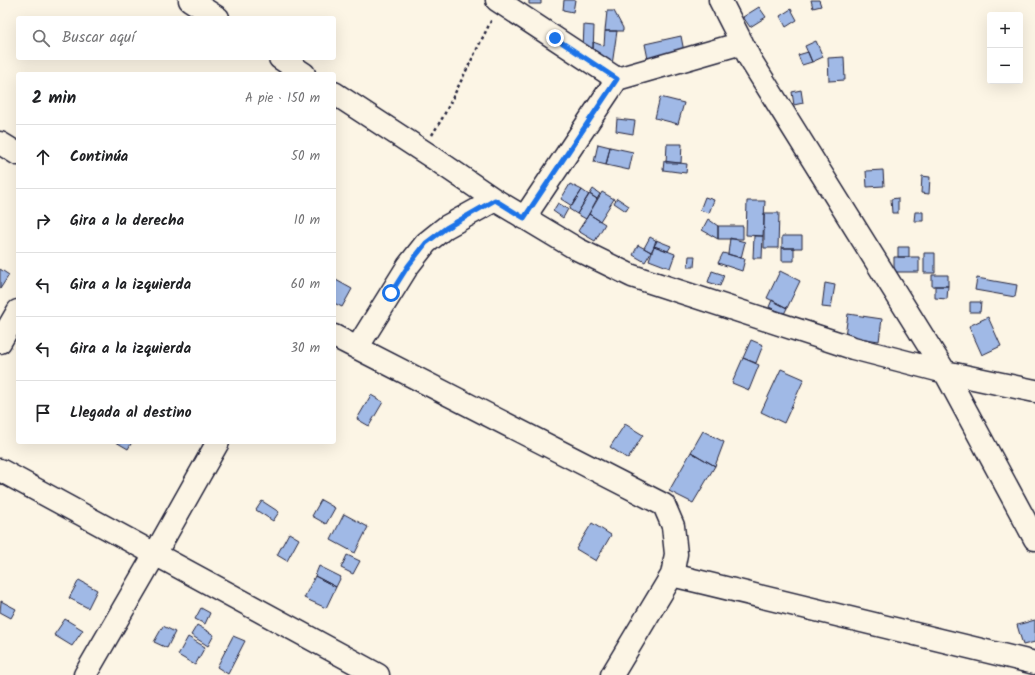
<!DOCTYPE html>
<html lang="es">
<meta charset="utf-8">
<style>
:root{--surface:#fff;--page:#f6f6f6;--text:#202124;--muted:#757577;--line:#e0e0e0}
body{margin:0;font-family:Kalam,sans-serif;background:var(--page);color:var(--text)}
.controls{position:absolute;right:12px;top:12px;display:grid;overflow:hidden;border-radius:4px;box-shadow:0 4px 16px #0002}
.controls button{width:36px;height:36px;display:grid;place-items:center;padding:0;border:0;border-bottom:1px solid var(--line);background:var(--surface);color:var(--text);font:20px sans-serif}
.stop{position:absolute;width:12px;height:12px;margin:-9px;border:3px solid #1a73e8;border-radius:50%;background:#fff}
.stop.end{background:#1a73e8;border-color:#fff;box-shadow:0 1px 4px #0008}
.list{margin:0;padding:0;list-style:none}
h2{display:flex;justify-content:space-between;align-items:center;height:52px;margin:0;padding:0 16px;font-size:17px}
h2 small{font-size:13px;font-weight:400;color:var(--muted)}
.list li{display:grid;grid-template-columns:26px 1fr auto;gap:12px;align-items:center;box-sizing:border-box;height:64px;padding:0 16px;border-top:1px solid var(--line)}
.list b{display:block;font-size:15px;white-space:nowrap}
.list em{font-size:13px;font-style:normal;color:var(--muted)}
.icon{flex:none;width:22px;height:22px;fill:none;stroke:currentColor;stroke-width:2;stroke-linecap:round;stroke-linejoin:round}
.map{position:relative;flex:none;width:1035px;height:675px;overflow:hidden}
.search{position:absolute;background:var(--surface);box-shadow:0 4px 16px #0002;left:16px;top:16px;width:320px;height:44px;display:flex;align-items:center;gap:10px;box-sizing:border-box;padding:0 14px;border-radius:4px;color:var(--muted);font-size:15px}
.panel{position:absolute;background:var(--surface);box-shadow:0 4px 16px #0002;left:16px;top:72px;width:320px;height:372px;border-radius:4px}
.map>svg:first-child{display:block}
</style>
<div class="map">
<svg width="1035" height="675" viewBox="0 0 1035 675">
<rect width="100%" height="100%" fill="#fcf5e5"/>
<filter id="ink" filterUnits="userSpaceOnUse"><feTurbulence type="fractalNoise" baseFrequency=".025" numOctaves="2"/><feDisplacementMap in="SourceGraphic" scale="8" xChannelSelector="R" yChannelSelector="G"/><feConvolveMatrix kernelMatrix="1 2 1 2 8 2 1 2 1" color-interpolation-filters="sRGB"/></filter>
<g filter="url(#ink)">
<path fill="#a0b9e6" stroke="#22223b" d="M529 0H541V4H529Z
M564 0H575L573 12 563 10Z
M811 0H819L821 6 813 8Z
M759 7 766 17 750 27 743 17Z
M791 9 797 20 786 27 780 16Z
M607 11H614L623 28V31H605Z
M584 25 594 26 593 52 583 49Z
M605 31H617L612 65 593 52V42L604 46Z
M681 36 685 57 649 64 645 44Z
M816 41 823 57 812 62 805 46Z
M808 52 812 62 802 65 798 55Z
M844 57 845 80 829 81 828 58Z
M801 90 803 103 794 105 792 92Z
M660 97 684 103 678 124 655 118Z
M617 119 635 121 633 134 616 131Z
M598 144 610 147 606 165 594 162Z
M667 144H682L681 163H666Z
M610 147 633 152 629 170 606 165Z
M664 161 687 164 686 173 663 170Z
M883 170 884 186 867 187 866 171Z
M922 176 930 177 929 194 921 193Z
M570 184 582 190 572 206 561 199Z
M593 189 600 194 597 199 590 194Z
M582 190 589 195 577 214 569 209Z
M602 192 614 199 600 221 589 214Z
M589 194 597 199 586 219 577 214Z
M705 197 714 200 709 213 700 210Z
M617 198 629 206 626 211 614 203Z
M898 198V213H892L891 199Z
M747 201H765L763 236 746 235Z
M558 203 568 209 563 218 553 211Z
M915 212H923V221H914Z
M764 213H779L778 248H764Z
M589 214 605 224 595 241 578 231Z
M708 219 718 226V239L702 230Z
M718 226H743V239H718Z
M754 236H763L762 258H753Z
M782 236H802V248H782Z
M650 237 657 241 651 252 644 248Z
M730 238 745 242 741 258 728 254Z
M656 240 671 246 668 251 654 246Z
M638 245 651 252 645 262 633 255Z
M654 246 675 254 670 268 649 260Z
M898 247H909V257H898Z
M782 248H794V261H782Z
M723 253 745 259 742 271 718 263Z
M924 253H935V273H924Z
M689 256H695L694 267H688Z
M894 257H919V272H894Z
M0 269 9 275 0 289Z
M712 271 724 275 720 286 708 282Z
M780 271 800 281 787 308 767 298Z
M932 275H948V286H932Z
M977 278 1017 285 1015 297 975 290Z
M336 280 352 289 342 307 334 303V284Z
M825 283 835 285 831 308 822 307Z
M935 286H948L947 299 935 298Z
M772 300 787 308 784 314 769 307Z
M970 302H981L980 312H970Z
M848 314 882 319 879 341 845 336Z
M988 317 1001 346 982 355 969 326Z
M751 340 763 345 756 363 743 358Z
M743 358 759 365 749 390 732 383Z
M781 369 804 379 784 423 761 412Z
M371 395 383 402 369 426 357 419Z
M625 424 643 435 628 459 610 447Z
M703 431 724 442 715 466 691 452Z
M116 442H132L128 449Z
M691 452 715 466 693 503 669 491Z
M321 500 335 508 326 524 312 516Z
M262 501 279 512 273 521 256 510Z
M344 514 368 527 355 553 331 540Z
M592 523 611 535 596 561 576 549Z
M289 533 299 539 287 561 277 555Z
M347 555 360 561 353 574 341 568Z
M319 566 341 577 336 587 315 576Z
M315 576 336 587 326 608 304 598Z
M79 580 97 590 88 608 69 598Z
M1 601 16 609 11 618 0 612Z
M201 608 210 613 205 624 195 619Z
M65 619 83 630 72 646 54 635Z
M1035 620V642L1023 645 1017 625Z
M197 625 214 635 208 646 191 635Z
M163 626 175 632 167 648 154 642Z
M233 636 245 641 228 674 217 667Z
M188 637 205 647 195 665 178 655Z"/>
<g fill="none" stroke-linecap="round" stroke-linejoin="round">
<defs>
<path id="minor" d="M190 0 218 18
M497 0 617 79
M720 0 750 59 945 372 1035 539
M280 58 304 74
M334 93 435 159 495 200 577 249 632 276 853 348 945 372 1035 391
M0 143 18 154
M524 218 617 79 742 43
M334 336 664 505 673 526 676 554 672 575 612 675
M0 342 18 311
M357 348 408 266 426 243 446 227 495 200
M0 470 378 675
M672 575 1035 663
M85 675 155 554 218 442"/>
</defs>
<use href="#minor" stroke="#22223b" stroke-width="25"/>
<path stroke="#22223b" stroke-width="2.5" stroke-dasharray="3 3" stroke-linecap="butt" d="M432 135 443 117 492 19"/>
<use href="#minor" stroke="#fcf5e5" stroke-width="22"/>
</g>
</g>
<g fill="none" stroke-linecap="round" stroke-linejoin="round" filter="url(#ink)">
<path stroke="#1a73e8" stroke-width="5" d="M391 293 408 266 426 243 446 228 495 200 524 218 617 79 555 38"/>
</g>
</svg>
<div class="controls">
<button>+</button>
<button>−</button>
</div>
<div class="stop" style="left:391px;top:293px"></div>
<div class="stop end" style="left:555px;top:38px"></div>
<div class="search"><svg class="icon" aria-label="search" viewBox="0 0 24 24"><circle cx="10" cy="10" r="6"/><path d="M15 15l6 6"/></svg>Buscar aquí</div>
<section class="panel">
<h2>2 min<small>A pie · 150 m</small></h2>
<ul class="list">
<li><svg class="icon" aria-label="ahead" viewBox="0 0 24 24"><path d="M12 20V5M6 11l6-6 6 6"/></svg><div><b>Continúa</b></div><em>50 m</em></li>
<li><svg class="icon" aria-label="right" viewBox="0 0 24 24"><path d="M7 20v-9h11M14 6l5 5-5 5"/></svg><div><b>Gira a la derecha</b></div><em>10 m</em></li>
<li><svg class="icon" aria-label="left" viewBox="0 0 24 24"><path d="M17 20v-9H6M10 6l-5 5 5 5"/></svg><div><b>Gira a la izquierda</b></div><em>60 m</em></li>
<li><svg class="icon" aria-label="left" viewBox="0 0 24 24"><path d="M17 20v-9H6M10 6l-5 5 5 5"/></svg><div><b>Gira a la izquierda</b></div><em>30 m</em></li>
<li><svg class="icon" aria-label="arrive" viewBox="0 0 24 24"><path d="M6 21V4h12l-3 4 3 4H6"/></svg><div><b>Llegada al destino</b></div></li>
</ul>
</section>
</div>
